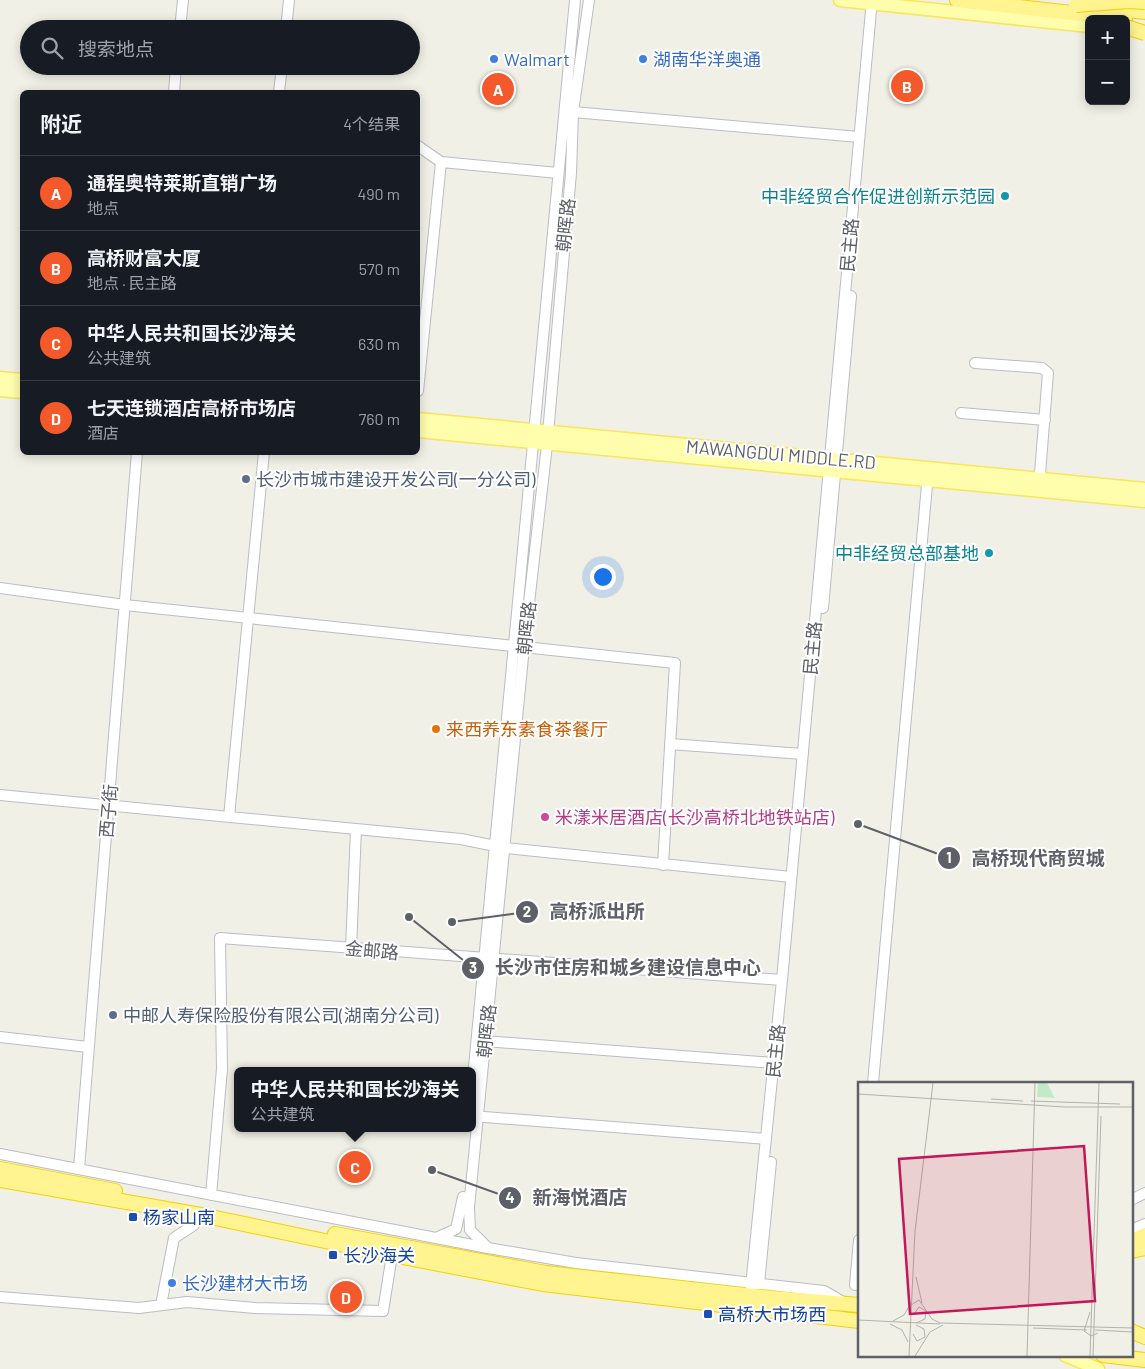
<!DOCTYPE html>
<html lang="zh">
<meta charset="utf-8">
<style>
:root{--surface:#171b24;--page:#242831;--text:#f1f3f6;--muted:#9ea1a6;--line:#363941;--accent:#f3592a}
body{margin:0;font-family:Barlow,"Noto Sans SC",sans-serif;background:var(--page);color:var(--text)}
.controls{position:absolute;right:15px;top:15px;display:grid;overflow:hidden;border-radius:8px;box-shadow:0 2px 12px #0003}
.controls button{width:45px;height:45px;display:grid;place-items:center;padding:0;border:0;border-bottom:1px solid var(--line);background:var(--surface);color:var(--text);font:25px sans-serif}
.you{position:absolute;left:602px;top:576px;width:18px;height:18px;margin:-12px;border:4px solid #fff;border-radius:50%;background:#1a73e8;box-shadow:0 0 0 8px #1a73e833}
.badge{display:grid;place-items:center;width:32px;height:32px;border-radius:50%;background:var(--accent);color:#fff;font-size:16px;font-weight:700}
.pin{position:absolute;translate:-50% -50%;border:2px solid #fff;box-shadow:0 1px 5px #0006}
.popup{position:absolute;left:234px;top:1067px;width:242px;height:65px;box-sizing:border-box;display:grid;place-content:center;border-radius:8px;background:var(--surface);filter:drop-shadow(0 1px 4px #0005);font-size:16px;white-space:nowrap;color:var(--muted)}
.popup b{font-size:19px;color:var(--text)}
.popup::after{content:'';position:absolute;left:50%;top:100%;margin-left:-10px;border:10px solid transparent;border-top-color:var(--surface)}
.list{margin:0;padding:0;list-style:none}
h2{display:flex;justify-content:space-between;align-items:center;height:65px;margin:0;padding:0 20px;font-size:21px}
h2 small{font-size:16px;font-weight:400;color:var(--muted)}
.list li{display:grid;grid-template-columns:32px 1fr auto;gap:15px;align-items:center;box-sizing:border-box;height:75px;padding:0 20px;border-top:1px solid var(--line)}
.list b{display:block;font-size:19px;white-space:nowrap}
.list p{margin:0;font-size:16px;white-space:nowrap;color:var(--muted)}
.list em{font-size:16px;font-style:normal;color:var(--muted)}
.icon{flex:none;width:28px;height:28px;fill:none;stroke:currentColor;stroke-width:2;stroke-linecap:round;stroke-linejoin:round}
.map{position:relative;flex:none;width:1145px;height:1369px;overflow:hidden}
.search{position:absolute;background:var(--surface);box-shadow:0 2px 12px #0003;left:20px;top:20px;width:400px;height:55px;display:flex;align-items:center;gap:12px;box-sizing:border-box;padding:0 18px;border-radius:28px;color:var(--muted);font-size:19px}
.panel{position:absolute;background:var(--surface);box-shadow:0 2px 12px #0003;left:20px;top:90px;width:400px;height:365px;border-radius:8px}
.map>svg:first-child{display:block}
</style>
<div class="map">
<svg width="1145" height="1369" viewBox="0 0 1145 1369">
<rect width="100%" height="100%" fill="#f1f0e6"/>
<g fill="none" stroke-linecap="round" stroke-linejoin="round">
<defs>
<path id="minor" d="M180 29 183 0
M286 29 289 0
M174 92 176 66
M279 92 282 66
M573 112 859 137
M418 146 441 162 558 173
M975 363 1042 368 1048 373 1039 486
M418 391 441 162
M961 413 1045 420
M0 588 125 605 675 663 663 865
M823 608 851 296
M670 744 803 754
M0 795 461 839 505 848 791 877
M229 817 264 452
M351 948 356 829
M0 1037 88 1047
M485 1041 774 1063
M873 1083 928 474
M472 1088 575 0
M472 1116 766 1139
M0 1154 488 1248 576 1263 824 1291 843 1302
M79 1169 137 452
M211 1195 222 1069 220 938 782 980
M1131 1200 1145 1193
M1131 1230 1145 1224
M436 1238 456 1229 463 1197
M488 1248 470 1230 469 1207 524 647 547 445 571 173 573 112 589 0
M759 1283 771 1162
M855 1285 859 1240
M750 1296 782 980 872 0
M0 1297 139 1308 187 1302 255 1308 383 1311 392 1255
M161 1305 174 1238 194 1225"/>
<path id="major" d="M840 0 1089 26
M0 378 22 380
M0 390 22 392
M418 419 1145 489
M418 431 1145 501
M1065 1355 1098 1369"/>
<path id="highway" d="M957 0 1125 19
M1111 8 1145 12
M0 1169 115 1191
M0 1180 201 1215 392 1255 543 1284 859 1321
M335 1234 546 1273 772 1298 859 1305
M1131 1242 1145 1235
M1131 1251 1145 1248
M1131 1331 1145 1337
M1103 1355 1145 1360"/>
</defs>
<use href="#minor" stroke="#babdc2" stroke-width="12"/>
<use href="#major" stroke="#f9e557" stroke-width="15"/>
<use href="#highway" stroke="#f7d000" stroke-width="16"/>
<use href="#minor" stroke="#fff" stroke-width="10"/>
<use href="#major" stroke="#fffead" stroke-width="12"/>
<use href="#highway" stroke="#fff48f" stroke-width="14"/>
<defs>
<path id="highway-bridge" d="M1076 5 1129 1 1145 2
M1126 27 1145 33"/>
</defs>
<use href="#highway-bridge" stroke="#f7d000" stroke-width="16" stroke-linecap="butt"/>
<use href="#highway-bridge" stroke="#fff48f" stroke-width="14"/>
</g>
<g fill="#3f7fe0" stroke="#fff" stroke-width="2">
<circle cx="494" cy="59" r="5"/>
<circle cx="643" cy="59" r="5"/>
<circle cx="172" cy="1283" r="5"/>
</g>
<g fill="#0f9aa8" stroke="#fff" stroke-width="2">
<circle cx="1005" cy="196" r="5"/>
<circle cx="989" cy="553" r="5"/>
</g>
<g fill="#5c6f8a" stroke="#fff" stroke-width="2">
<circle cx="246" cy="479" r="5"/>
<circle cx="113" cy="1015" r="5"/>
</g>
<circle fill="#e8710a" stroke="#fff" stroke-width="2" cx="436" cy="729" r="5"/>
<circle fill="#d1479c" stroke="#fff" stroke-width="2" cx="545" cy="817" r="5"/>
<g fill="#1a4fb4" stroke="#fff" stroke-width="2">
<rect x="128" y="1212" width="10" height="10" rx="2.5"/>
<rect x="328" y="1250" width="10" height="10" rx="2.5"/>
<rect x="703" y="1309" width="10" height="10" rx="2.5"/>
</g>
<g text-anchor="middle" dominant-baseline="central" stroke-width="4" stroke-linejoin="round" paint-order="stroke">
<g font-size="18" fill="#366cbe" stroke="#fff" text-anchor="start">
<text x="504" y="59">Walmart</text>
<text x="653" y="59">湖南华洋奥通</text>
<text x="182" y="1283">长沙建材大市场</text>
</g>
<g font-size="18" fill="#0d838f" stroke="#fff" text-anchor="end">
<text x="995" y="196">中非经贸合作促进创新示范园</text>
<text x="979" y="553">中非经贸总部基地</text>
</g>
<g font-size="18" fill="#5d6067" stroke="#fff">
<text transform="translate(565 225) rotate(-84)">朝晖路</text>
<text transform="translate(849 245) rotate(-85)">民主路</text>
<text transform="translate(781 454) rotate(5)">MAWANGDUI MIDDLE.RD</text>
<text transform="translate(526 628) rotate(-84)">朝晖路</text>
<text transform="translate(812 648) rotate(-85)">民主路</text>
<text transform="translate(108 811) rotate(-85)">西子街</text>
<text transform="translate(372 950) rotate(5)">金邮路</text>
<text transform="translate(486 1031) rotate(-84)">朝晖路</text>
<text transform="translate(775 1051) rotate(-84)">民主路</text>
</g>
<g font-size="18" fill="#4e5e75" stroke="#fff" text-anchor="start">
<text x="256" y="479">长沙市城市建设开发公司(一分公司)</text>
<text x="123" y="1015">中邮人寿保险股份有限公司(湖南分公司)</text>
</g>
<g font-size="18" fill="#c56008" stroke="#fff" text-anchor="start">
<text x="446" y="729">来西养东素食茶餐厅</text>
</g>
<g font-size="18" fill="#b23c85" stroke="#fff" text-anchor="start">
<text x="555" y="817">米漾米居酒店(长沙高桥北地铁站店)</text>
</g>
<g font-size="18" fill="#164399" stroke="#fff" text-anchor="start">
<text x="143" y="1217">杨家山南</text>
<text x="343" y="1255">长沙海关</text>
<text x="718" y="1314">高桥大市场西</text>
</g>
</g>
<g transform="translate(858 1082)">
<rect width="275" height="275" fill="#f1f0e6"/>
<path d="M180 1H189L197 16 179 15Z" fill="#c2e9c8"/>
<path fill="none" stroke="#b2b2af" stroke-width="1" d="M0 12 207 25H275M133 17 165 19M173 19 262 22M58 195 64 221M53 223 61 218 74 237 82 241 275 246M232 230 226 249 233 254 240 251M56 232 61 225 68 229 67 237 58 241M0 238 82 242M35 239 46 233 53 221M32 242 44 248 50 260M175 246 229 248M237 248 275 250M55 252 59 259 67 255 66 247 58 243M51 274 57 149 75 1M57 274 72 250 85 243M169 274 177 1M232 274 241 1M235 274 243 34"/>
<path fill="#c2185b" fill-opacity="0.15" stroke="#c2185b" stroke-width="2.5" d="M226 64 237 219 52 232 41 77Z"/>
<rect width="275" height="275" fill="none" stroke="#5d6067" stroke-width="2.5"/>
</g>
<path fill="none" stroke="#5d6067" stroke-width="2" d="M858 824L949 858M452 922L527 912M409 917L473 968M432 1170L510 1198"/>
<g fill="#5d6067" stroke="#fff" stroke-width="2">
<circle cx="858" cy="824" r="5"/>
<circle cx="452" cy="922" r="5"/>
<circle cx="409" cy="917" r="5"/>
<circle cx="432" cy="1170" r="5"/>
<circle cx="949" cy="858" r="12"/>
<circle cx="527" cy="912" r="12"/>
<circle cx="473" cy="968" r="12"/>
<circle cx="510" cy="1198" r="12"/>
</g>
<g font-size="15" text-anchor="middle" font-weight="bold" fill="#fff">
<text x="949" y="863">1</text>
<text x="527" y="917">2</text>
<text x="473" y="973">3</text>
<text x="510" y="1203">4</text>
</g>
<g font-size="19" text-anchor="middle" font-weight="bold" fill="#5d6067" stroke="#fff" stroke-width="4" stroke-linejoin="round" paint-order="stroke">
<text x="1038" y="865">高桥现代商贸城</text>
<text x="597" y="918">高桥派出所</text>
<text x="628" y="974">长沙市住房和城乡建设信息中心</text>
<text x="580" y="1204">新海悦酒店</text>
</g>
</svg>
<div class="controls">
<button>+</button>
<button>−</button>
</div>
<div class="you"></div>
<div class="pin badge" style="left:498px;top:89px">A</div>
<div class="pin badge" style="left:907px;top:86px">B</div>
<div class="pin badge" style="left:355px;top:1167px">C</div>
<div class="popup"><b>中华人民共和国长沙海关</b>公共建筑</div>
<div class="pin badge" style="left:346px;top:1297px">D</div>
<div class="search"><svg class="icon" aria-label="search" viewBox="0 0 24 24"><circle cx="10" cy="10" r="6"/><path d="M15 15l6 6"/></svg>搜索地点</div>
<section class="panel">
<h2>附近<small>4个结果</small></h2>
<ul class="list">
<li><span class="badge">A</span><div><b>通程奥特莱斯直销广场</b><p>地点</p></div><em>490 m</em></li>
<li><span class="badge">B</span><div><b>高桥财富大厦</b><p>地点 · 民主路</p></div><em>570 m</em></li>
<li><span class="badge">C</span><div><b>中华人民共和国长沙海关</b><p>公共建筑</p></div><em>630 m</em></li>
<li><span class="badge">D</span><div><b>七天连锁酒店高桥市场店</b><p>酒店</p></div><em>760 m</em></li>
</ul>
</section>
</div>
